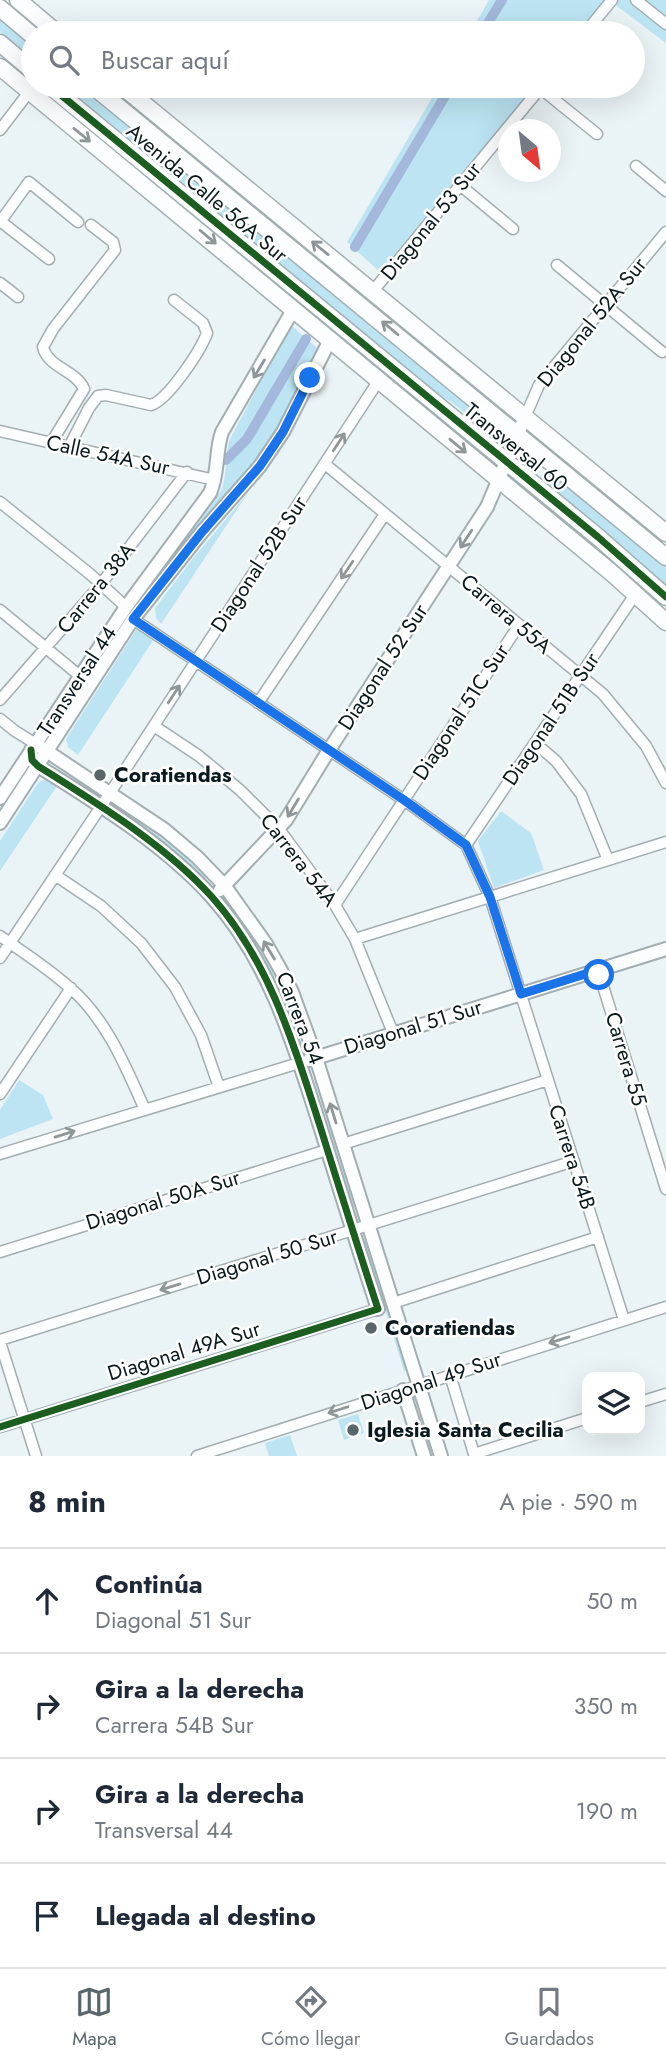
<!DOCTYPE html>
<html lang="es">
<meta charset="utf-8">
<style>
:root{--surface:#fff;--page:#f2f2f3;--text:#1f2937;--muted:#747a83;--line:#e0e1e3;--accent:#58656a}
body{margin:0;font-family:Jost,sans-serif;background:var(--page);color:var(--text)}
.controls{position:absolute;right:21px;bottom:21px;display:grid;overflow:hidden;border-radius:14px;box-shadow:0 7px 28px #0002}
.controls button{width:63px;height:63px;display:grid;place-items:center;padding:0;border:0;border-bottom:2px solid var(--line);background:var(--surface);color:var(--text);font:35px sans-serif}
.compass{position:absolute;left:498px;top:119px;width:63px;height:63px;border-radius:50%;background:var(--surface);box-shadow:0 7px 28px #0002;rotate:151deg}
.stop{position:absolute;width:21px;height:21px;margin:-16px;border:5px solid #1a73e8;border-radius:50%;background:#fff}
.stop.end{background:#1a73e8;border-color:#fff;box-shadow:0 2px 7px #0008}
.list{margin:0;padding:0;list-style:none}
h2{display:flex;justify-content:space-between;align-items:center;height:91px;margin:0;padding:0 28px;font-size:30px}
h2 small{font-size:23px;font-weight:400;color:var(--muted)}
.list li{display:grid;grid-template-columns:46px 1fr auto;gap:21px;align-items:center;box-sizing:border-box;height:105px;padding:0 28px;border-top:2px solid var(--line)}
.list b{display:block;font-size:26px;white-space:nowrap}
.list p{margin:0;font-size:23px;white-space:nowrap;color:var(--muted)}
.list em{font-size:23px;font-style:normal;color:var(--muted)}
.icon{flex:none;width:38px;height:38px;fill:none;stroke:currentColor;stroke-width:2;stroke-linecap:round;stroke-linejoin:round}
.map{position:relative;flex:none;width:666px;height:1456px;overflow:hidden}
.search{position:absolute;background:var(--surface);box-shadow:0 7px 28px #0002;left:21px;right:21px;top:21px;height:77px;display:flex;align-items:center;gap:18px;box-sizing:border-box;padding:0 24px;border-radius:38px;color:var(--muted);font-size:26px}
.sheet{height:511px;background:var(--surface)}
nav{display:flex;justify-content:space-around;align-items:center;box-sizing:border-box;height:98px;border-top:2px solid var(--line);background:var(--surface);font-size:19px;color:var(--muted)}
nav a{display:grid;justify-items:center;gap:4px}
nav .on{color:var(--accent)}
.map>svg:first-child{display:block}
</style>
<div class="map">
<svg width="666" height="1456" viewBox="0 0 666 1456">
<rect width="100%" height="100%" fill="#eaf3f6"/>
<path fill="#bce4f2" d="M489 0H606L578 33H470Z
M609 0H666V43Z
M0 16 33 43 26 53 0 32Z
M86 86 497 425 494 437 454 404 420 382 249 242 76 97Z
M439 86H534L380 272 347 242Z
M291 325 318 349 276 431 260 456 169 564 167 562 221 491C228 475 224 456 230 439Z
M544 471 609 517 666 565V587L595 526 538 480Z
M248 493 161 624 156 618 155 608 194 557Z
M138 627 154 639 78 755 68 747 66 739Z
M43 780 49 781 57 786 0 871V841L38 783Z
M116 805C149 826 179 849 207 876L205 879 161 840 114 808Z
M501 811 531 833 544 870 494 888 478 841Z
M234 910 255 939 282 986 302 1036 299 1037C281 988 261 954 231 911Z
M19 1080 43 1095 53 1119 0 1139V1110Z
M318 1080 358 1209 353 1206 315 1082Z
M367 1239 408 1370 404 1371 364 1240Z
M358 1414 364 1433 344 1440 338 1420Z
M290 1435 297 1456H269L265 1443Z"/>
<g fill="none" stroke-linecap="round" stroke-linejoin="round">
<path stroke="#a3b8db" stroke-width="10" d="M482 33 502 0
M355 247 451 86
M226 460 247 439 306 339"/>
<defs>
<path id="minor" d="M636 0 666 24
M585 33 612 0
M540 88 597 134
M0 130 29 92
M636 166 666 191
M460 185 513 229
M0 221 49 259
M0 222 29 182 78 222
M557 265 662 352
M0 283 18 297
M373 291 542 86
M525 417 539 385 666 232
M0 431 215 480
M51 443 84 389C76 370 48 368 43 347L53 329 115 250 113 242 91 225
M69 447 89 408 98 396 106 395 151 405C168 400 201 350 207 333L203 323 174 300
M325 464 603 694 646 746 666 783
M0 502 90 574 126 607
M0 610 80 676
M133 619 404 800 466 845 490 897 624 1320
M0 700 101 584 187 472
M258 703 385 514
M0 719 15 731 36 744
M154 726 199 756 240 790 279 829 335 905 355 939 393 1033
M535 743 556 761 581 794 608 860
M466 845 636 593
M55 875 101 906 141 943 175 987 201 1035 219 1087
M335 905 519 625
M0 936C23 952 48 968 69 987 106 1018 126 1067 145 1110
M355 939 666 842
M0 958 110 793 379 380
M598 970 666 1189
M0 1094 71 988
M343 1144 548 1080
M0 1154 299 1063
M0 1252 327 1150
M393 1303 598 1237
M0 1340 574 1161
M0 1342 36 1456
M450 1375 474 1454 587 1418
M640 1402 666 1394
M0 1427 378 1309
M197 1456 666 1307"/>
<path id="tertiary" d="M36 744 165 830 197 857 224 885 266 944 279 967 292 992 316 1058 441 1456
M31 750 32 760 38 766C98 804 163 843 212 897 270 962 294 1045 320 1126 339 1187 358 1248 378 1309
M0 798 126 607 210 493C219 473 215 452 222 432L293 310
M0 823 133 619 202 532 260 466 283 432 330 340
M220 890 286 820 329 750 487 507 525 417
M309 1060 666 949
M403 1390 424 1456"/>
<path id="trunk" d="M18 0 57 33
M0 8 33 36
M0 43 33 71
M0 67 613 574 666 622
M50 86 598 537 666 597
M93 86 666 557
M122 86 666 533"/>
</defs>
<use href="#minor" stroke="#a3aeb2" stroke-width="13"/>
<use href="#tertiary" stroke="#a3aeb2" stroke-width="16"/>
<use href="#trunk" stroke="#a3aeb2" stroke-width="19"/>
<use href="#minor" stroke="#fcfdfe" stroke-width="10"/>
<use href="#tertiary" stroke="#fcfdfe" stroke-width="12"/>
<use href="#trunk" stroke="#fcfdfe" stroke-width="16"/>
<defs>
<path id="cycleway" d="M50 86 598 537 666 597
M0 1427 378 1309C358 1248 339 1187 320 1126 294 1045 270 962 212 897 163 843 98 804 38 766L32 760 31 750"/>
</defs>
<use href="#cycleway" stroke="#fff" stroke-width="11"/>
<use href="#cycleway" stroke="#1b5e20" stroke-width="7"/>
</g>
<defs><path id="oneway-shaft" d="M-6 0H5M1.5-3L5.5 0L1.5 3" fill="none" stroke-width="1.6" stroke-linecap="round" stroke-linejoin="round" transform="scale(1.75)"/></defs>
<g stroke="#8f9699">
<use href="#oneway-shaft" transform="translate(82 135) rotate(39)"/>
<use href="#oneway-shaft" transform="translate(208 237) rotate(40)"/>
<use href="#oneway-shaft" transform="translate(320 248) rotate(-141)"/>
<use href="#oneway-shaft" transform="translate(390 328) rotate(-140)"/>
<use href="#oneway-shaft" transform="translate(259 369) rotate(121)"/>
<use href="#oneway-shaft" transform="translate(339 442) rotate(-57)"/>
<use href="#oneway-shaft" transform="translate(458 446) rotate(40)"/>
<use href="#oneway-shaft" transform="translate(466 539) rotate(123)"/>
<use href="#oneway-shaft" transform="translate(347 570) rotate(124)"/>
<use href="#oneway-shaft" transform="translate(174 694) rotate(-57)"/>
<use href="#oneway-shaft" transform="translate(293 808) rotate(121)"/>
<use href="#oneway-shaft" transform="translate(269 950) rotate(-121)"/>
<use href="#oneway-shaft" transform="translate(333 1113) rotate(-107)"/>
<use href="#oneway-shaft" transform="translate(65 1134) rotate(-17)"/>
<use href="#oneway-shaft" transform="translate(170 1287) rotate(163)"/>
<use href="#oneway-shaft" transform="translate(559 1340) rotate(163)"/>
<use href="#oneway-shaft" transform="translate(338 1410) rotate(162)"/>
</g>
<g fill="none" stroke-linecap="round" stroke-linejoin="round">
<path stroke="#1a73e8" stroke-width="9" d="M310 378 283 432 260 466 202 532 133 619 404 800 466 845 490 897 521 994 598 970 599 975"/>
</g>
<g fill="#58656a" stroke="#fff" stroke-width="2.5">
<circle cx="100" cy="775" r="7"/>
<circle cx="371" cy="1328" r="7"/>
<circle cx="353" cy="1430" r="7"/>
</g>
<g text-anchor="middle" dominant-baseline="central" stroke-width="5" stroke-linejoin="round" paint-order="stroke">
<g font-size="21" fill="#09191e" stroke="#fff">
<text transform="translate(207 193) rotate(40)">Avenida Calle 56A Sur</text>
<text transform="translate(431 221) rotate(-51)">Diagonal 53 Sur</text>
<text transform="translate(592 322) rotate(-51)">Diagonal 52A Sur</text>
<text transform="translate(516 447) rotate(39)">Transversal 60</text>
<text transform="translate(108 455) rotate(12)">Calle 54A Sur</text>
<text transform="translate(259 564) rotate(-57)">Diagonal 52B Sur</text>
<text transform="translate(96 588) rotate(-51)">Carrera 38A</text>
<text transform="translate(506 614) rotate(40)">Carrera 55A</text>
<text transform="translate(383 667) rotate(-57)">Diagonal 52 Sur</text>
<text transform="translate(77 681) rotate(-57)">Transversal 44</text>
<text transform="translate(461 712) rotate(-57)">Diagonal 51C Sur</text>
<text transform="translate(551 719) rotate(-56)">Diagonal 51B Sur</text>
<text transform="translate(299 860) rotate(52)">Carrera 54A</text>
<text transform="translate(300 1018) rotate(69)">Carrera 54</text>
<text transform="translate(413 1027) rotate(-17)">Diagonal 51 Sur</text>
<text transform="translate(626 1059) rotate(73)">Carrera 55</text>
<text transform="translate(572 1157) rotate(72)">Carrera 54B</text>
<text transform="translate(163 1200) rotate(-17)">Diagonal 50A Sur</text>
<text transform="translate(267 1257) rotate(-17)">Diagonal 50 Sur</text>
<text transform="translate(184 1351) rotate(-17)">Diagonal 49A Sur</text>
<text transform="translate(431 1381) rotate(-18)">Diagonal 49 Sur</text>
</g>
<g font-size="21" font-weight="bold" fill="#09191e" stroke="#fff" text-anchor="start">
<text x="114" y="775">Coratiendas</text>
<text x="385" y="1328">Cooratiendas</text>
<text x="367" y="1430">Iglesia Santa Cecilia</text>
</g>
</g>
</svg>
<div class="controls">
<button><svg class="icon" aria-label="layers" viewBox="0 0 24 24"><path d="M12 4l9 5-9 5-9-5zM3 14l9 5 9-5"/></svg></button>
</div>
<svg class="compass" viewBox="-18 -18 36 36"><path d="M0-13l5 13h-10z" fill="#e53935"/><path d="M0 13l5-13h-10z" fill="#747a83"/></svg>
<div class="stop" style="left:599px;top:975px"></div>
<div class="stop end" style="left:310px;top:378px"></div>
<div class="search"><svg class="icon" aria-label="search" viewBox="0 0 24 24"><circle cx="10" cy="10" r="6"/><path d="M15 15l6 6"/></svg>Buscar aquí</div>
</div>
<section class="sheet">
<h2>8 min<small>A pie · 590 m</small></h2>
<ul class="list">
<li><svg class="icon" aria-label="ahead" viewBox="0 0 24 24"><path d="M12 20V5M6 11l6-6 6 6"/></svg><div><b>Continúa</b><p>Diagonal 51 Sur</p></div><em>50 m</em></li>
<li><svg class="icon" aria-label="right" viewBox="0 0 24 24"><path d="M7 20v-9h11M14 6l5 5-5 5"/></svg><div><b>Gira a la derecha</b><p>Carrera 54B Sur</p></div><em>350 m</em></li>
<li><svg class="icon" aria-label="right" viewBox="0 0 24 24"><path d="M7 20v-9h11M14 6l5 5-5 5"/></svg><div><b>Gira a la derecha</b><p>Transversal 44</p></div><em>190 m</em></li>
<li><svg class="icon" aria-label="arrive" viewBox="0 0 24 24"><path d="M6 21V4h12l-3 4 3 4H6"/></svg><div><b>Llegada al destino</b></div></li>
</ul>
</section>
<nav>
<a class="on"><svg class="icon" aria-label="map" viewBox="0 0 24 24"><path d="M3 6l6-2 6 2 6-2v14l-6 2-6-2-6 2zM9 4v14M15 6v14"/></svg>Mapa</a>
<a><svg class="icon" aria-label="directions" viewBox="0 0 24 24"><path d="M12 3l9 9-9 9-9-9zM9 14v-3h6M13 9l2 2-2 2"/></svg>Cómo llegar</a>
<a><svg class="icon" aria-label="saved" viewBox="0 0 24 24"><path d="M7 4h10v16l-5-4-5 4z"/></svg>Guardados</a>
</nav>
